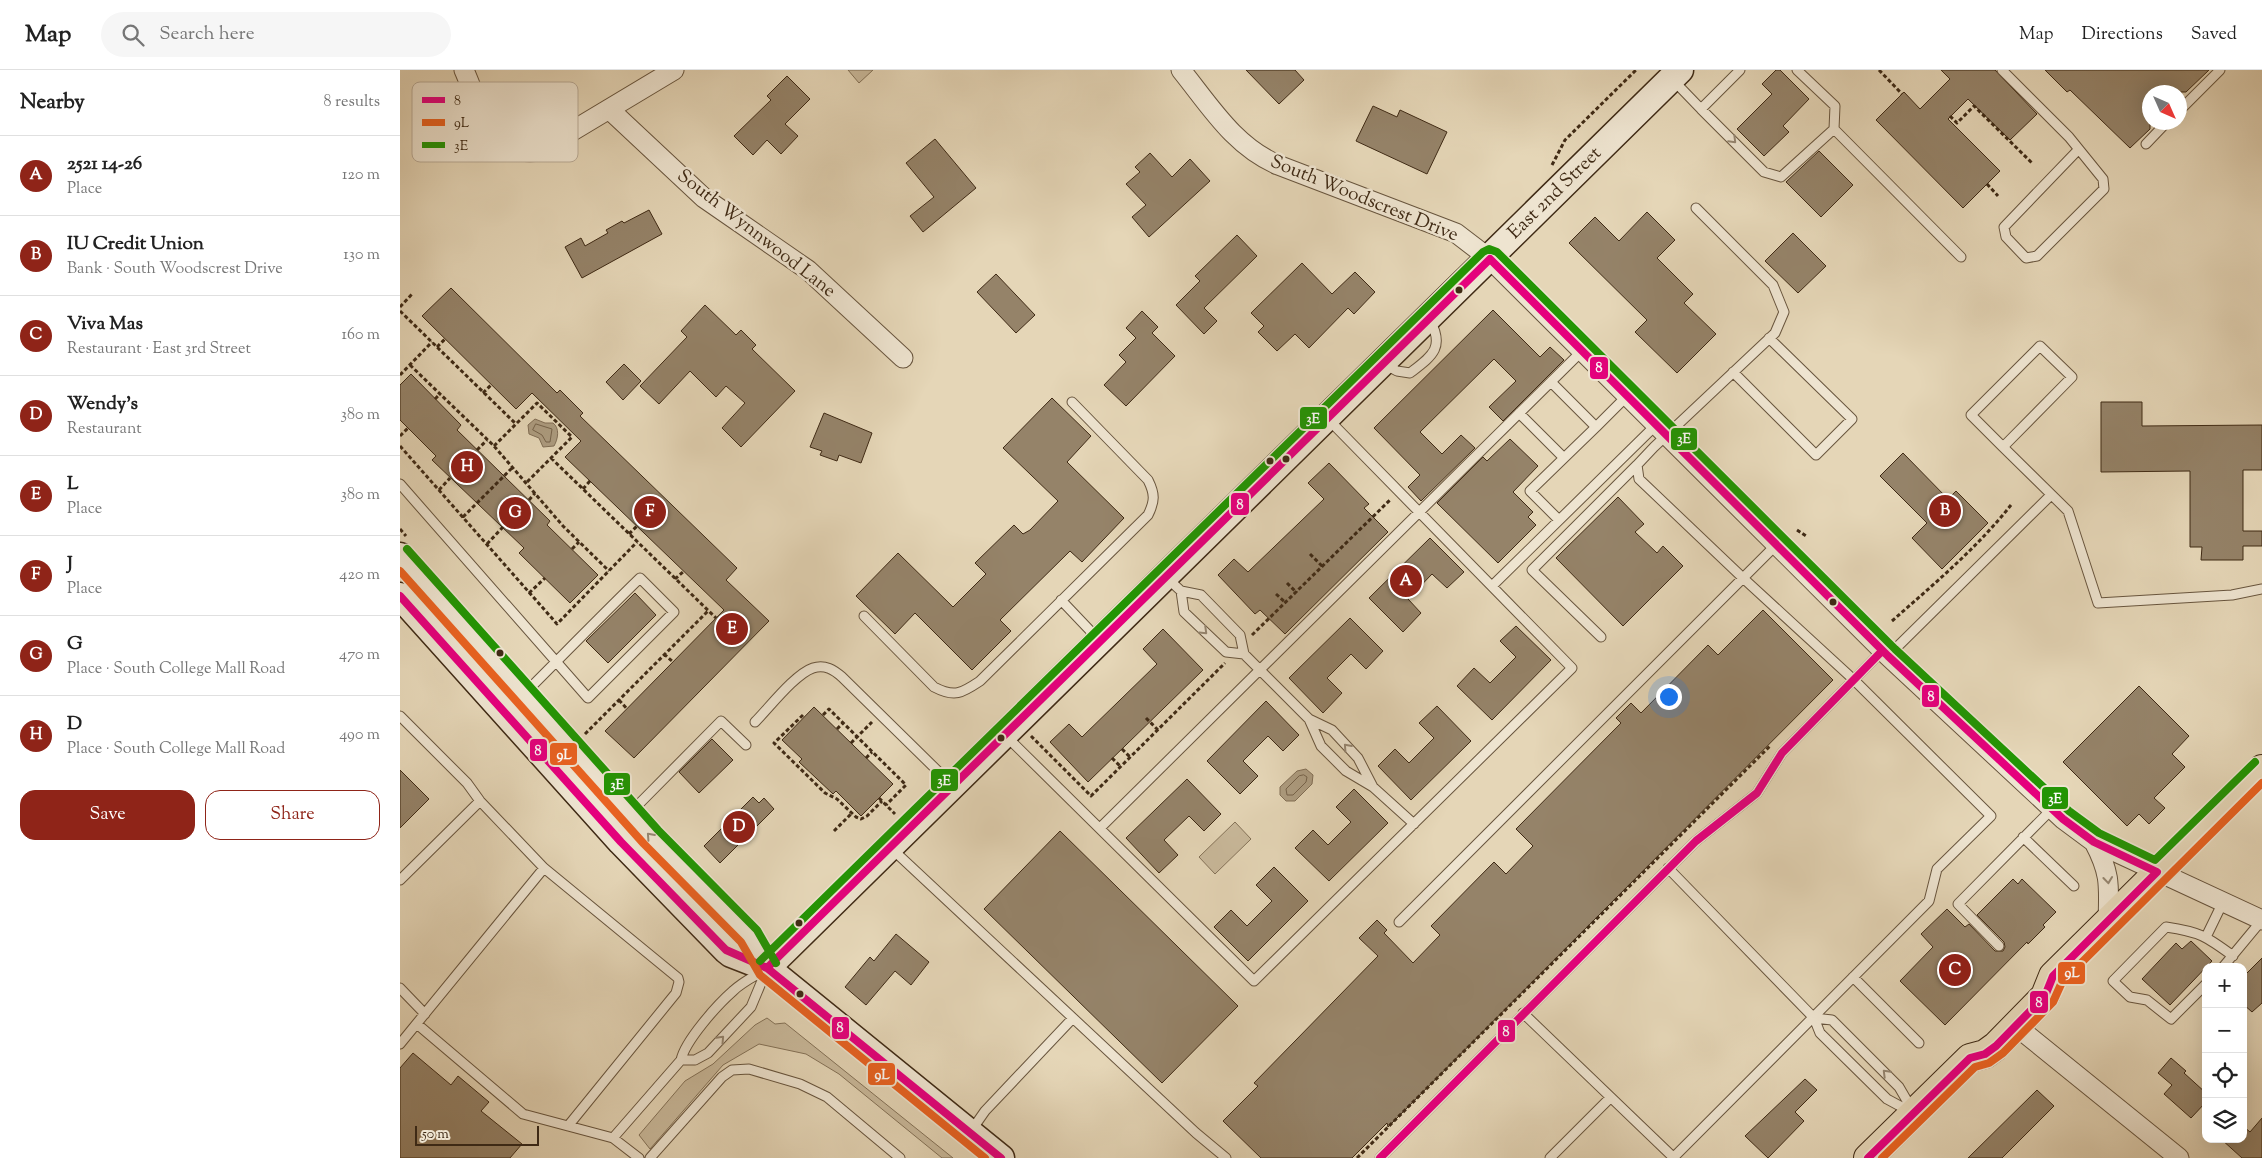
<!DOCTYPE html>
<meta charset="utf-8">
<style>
:root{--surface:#fff;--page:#f6f6f6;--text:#222;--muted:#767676;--line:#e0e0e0;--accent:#8f2418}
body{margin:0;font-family:"Sorts Mill Goudy",serif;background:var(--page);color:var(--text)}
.controls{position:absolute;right:15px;bottom:15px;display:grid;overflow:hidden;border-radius:10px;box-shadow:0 5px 20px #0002}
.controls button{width:45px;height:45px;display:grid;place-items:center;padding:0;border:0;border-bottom:1px solid var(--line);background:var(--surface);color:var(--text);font:25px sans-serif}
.compass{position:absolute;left:1742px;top:15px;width:45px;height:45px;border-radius:50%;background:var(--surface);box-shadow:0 5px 20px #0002;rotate:135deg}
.scale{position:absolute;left:15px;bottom:12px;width:124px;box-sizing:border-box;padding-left:5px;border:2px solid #3f2a15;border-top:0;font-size:14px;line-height:18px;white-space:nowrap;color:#3f2a15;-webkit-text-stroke:4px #eee4d0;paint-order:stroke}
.you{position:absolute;left:1268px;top:626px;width:18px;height:18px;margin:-12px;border:4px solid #fff;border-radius:50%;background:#1a73e8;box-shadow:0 0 0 8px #1a73e833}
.badge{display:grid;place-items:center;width:32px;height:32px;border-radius:50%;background:var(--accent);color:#fff;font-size:16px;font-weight:700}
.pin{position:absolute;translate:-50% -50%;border:2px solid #fff;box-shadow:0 1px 5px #0006}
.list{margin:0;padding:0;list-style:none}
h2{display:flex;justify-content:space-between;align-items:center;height:65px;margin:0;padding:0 20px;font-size:21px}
h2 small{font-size:16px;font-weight:400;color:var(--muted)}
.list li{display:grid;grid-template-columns:32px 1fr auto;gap:15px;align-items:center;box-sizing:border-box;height:80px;padding:0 20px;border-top:1px solid var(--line)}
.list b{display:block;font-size:19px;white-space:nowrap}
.list p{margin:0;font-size:16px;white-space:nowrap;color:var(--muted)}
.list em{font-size:16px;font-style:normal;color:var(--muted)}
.actions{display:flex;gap:10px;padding:15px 20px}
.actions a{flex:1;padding:11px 0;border:1px solid var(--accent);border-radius:15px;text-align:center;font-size:18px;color:var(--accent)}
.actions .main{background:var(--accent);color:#fff}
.icon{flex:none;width:28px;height:28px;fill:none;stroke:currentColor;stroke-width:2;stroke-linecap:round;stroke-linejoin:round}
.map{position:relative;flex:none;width:1862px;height:1088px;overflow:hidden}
header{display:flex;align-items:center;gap:30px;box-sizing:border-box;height:70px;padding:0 25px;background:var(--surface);border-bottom:1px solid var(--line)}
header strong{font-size:24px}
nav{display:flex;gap:28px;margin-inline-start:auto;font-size:18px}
.search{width:350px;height:45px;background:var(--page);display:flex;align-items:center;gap:12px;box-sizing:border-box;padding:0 18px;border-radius:28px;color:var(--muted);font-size:19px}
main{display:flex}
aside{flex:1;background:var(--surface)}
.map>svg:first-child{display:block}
</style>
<header>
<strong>Map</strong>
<div class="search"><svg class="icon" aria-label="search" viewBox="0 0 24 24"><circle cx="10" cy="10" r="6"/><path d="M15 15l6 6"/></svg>Search here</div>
<nav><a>Map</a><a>Directions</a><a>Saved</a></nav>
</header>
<main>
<aside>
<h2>Nearby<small>8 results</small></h2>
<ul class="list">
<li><span class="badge">A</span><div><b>2521 14-26</b><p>Place</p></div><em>120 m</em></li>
<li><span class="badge">B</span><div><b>IU Credit Union</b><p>Bank · South Woodscrest Drive</p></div><em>130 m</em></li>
<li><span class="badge">C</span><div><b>Viva Mas</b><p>Restaurant · East 3rd Street</p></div><em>160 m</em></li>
<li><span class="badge">D</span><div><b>Wendy's</b><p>Restaurant</p></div><em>380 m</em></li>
<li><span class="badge">E</span><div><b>L</b><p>Place</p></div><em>380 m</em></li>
<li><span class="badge">F</span><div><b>J</b><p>Place</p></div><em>420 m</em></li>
<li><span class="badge">G</span><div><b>G</b><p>Place · South College Mall Road</p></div><em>470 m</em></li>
<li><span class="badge">H</span><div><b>D</b><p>Place · South College Mall Road</p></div><em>490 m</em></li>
</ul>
<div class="actions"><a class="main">Save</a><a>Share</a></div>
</aside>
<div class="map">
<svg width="1862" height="1088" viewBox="0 0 1862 1088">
<rect width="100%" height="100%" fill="#e5d6b7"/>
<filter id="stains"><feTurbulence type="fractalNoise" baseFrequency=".004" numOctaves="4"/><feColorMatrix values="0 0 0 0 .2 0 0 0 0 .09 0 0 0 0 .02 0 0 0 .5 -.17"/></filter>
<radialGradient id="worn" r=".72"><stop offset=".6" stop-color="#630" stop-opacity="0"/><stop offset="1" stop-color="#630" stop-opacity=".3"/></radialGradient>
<path fill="#c9b99b" stroke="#847258" d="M448 0H473L459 13Z
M835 752 851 769 815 804 799 787Z
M367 948 375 954 385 953 553 1088H542L439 1004 406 984 359 974 323 995 250 1079 239 1065 285 1011 313 994 355 955Z"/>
<path fill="#ad9c80" stroke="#816e55" d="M135 349 145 353H153C160 358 158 369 154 376L143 377 139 368 129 364 128 355Z
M906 699 913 705 912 714 895 731H886L880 725V717L897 701Z"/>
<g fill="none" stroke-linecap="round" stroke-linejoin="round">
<path stroke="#76634a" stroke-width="1" d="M136 354 152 359 150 372H146L142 365 133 360Z
M904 705 907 707 906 712 893 725H887L886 719 899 706Z"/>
</g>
<path fill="#958369" stroke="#3f2a15" d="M846 0H895L904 10 879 34Z
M1376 0H1380L1409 29 1383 56 1389 62 1364 86 1337 59 1372 24 1362 14Z
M1541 0H1595L1637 44 1610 70 1568 29 1548 49 1600 101 1563 138 1476 50 1504 22 1520 39 1550 9Z
M1645 0H1809L1786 22H1750V59L1730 78 1670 20 1667 22Z
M387 6 410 29 385 54 398 66 381 84 367 70 353 85 334 66 371 30 367 26Z
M973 36 997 47 1000 40 1047 62 1027 104 956 71Z
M535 69 576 118 523 162 510 146 534 127 506 93Z
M1419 81 1453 115 1421 147 1386 112Z
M750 83 772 107 790 89 810 111 749 167 732 147 746 135 726 114 740 102 735 97Z
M249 140 262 164 182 208 165 177 181 168 185 176 208 163 206 160 222 151 224 153Z
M1247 142 1275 170 1257 188 1293 224 1284 233 1316 264 1277 303 1235 262 1247 250 1169 173 1195 147 1219 171Z
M1393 163 1426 196 1398 223 1365 191Z
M837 165 857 186 804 238 817 251 804 264 776 235 800 211 795 206Z
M902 193 932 224 955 202 975 222 954 244 948 238 909 278 895 264 877 281 858 262 864 256 851 243Z
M596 204 635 245 616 263 577 222Z
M51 218 157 323 160 320 183 343 180 346 337 498 326 510 369 551 234 688 205 661 324 540 165 387 181 371 132 323 116 339 22 246Z
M305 235 336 265 341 260 356 275 352 279 395 321 341 377 322 358 345 333 326 316 316 327 290 301 259 334 240 316 287 267 281 261Z
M1093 240 1140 287 1150 277 1164 290 1103 351 1089 337 1116 311 1094 289 1020 362 1042 384 1061 365 1075 378 1021 431 1008 417 1020 405 974 358Z
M742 241 758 257 752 263 775 286 726 336 704 315 726 292 719 285 736 268 726 258Z
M224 294 241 311 223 330 206 312Z
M11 304 61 355 57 360 150 451 147 455 198 505 170 533 119 483 124 478 32 390 36 386 0 350V315Z
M652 328 691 366 667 392 724 448 682 492 670 481 600 550 611 561 572 600 515 543 495 564 456 526 498 483 553 537 586 504 575 493 614 455 623 464 630 460 658 431 603 378Z
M1701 332H1742V356L1862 355V400H1843V461H1862V476H1843V490H1801L1802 477H1790V401L1701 402Z
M424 343 472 363 461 393 439 385 437 391 420 385 422 381 410 377Z
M1110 369 1138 396 1113 422 1133 442 1128 447 1136 455 1098 493 1037 433 1083 387 1087 391Z
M1503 383 1548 429 1556 421 1588 453 1542 499 1512 468 1527 453 1480 406Z
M929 393 969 434 964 438 988 462 885 564 860 540 855 544 818 505 834 489 848 502 924 429 908 413Z
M1218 427 1244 454 1235 462 1257 483 1263 476 1283 496 1223 556 1156 488Z
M1030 468 1064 502 1047 518 1032 504 1008 529 1021 543 1003 562 969 528Z
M235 523 256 545 208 593 186 571Z
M1363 540 1433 610 988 1057 987 1053 952 1088H861L823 1051 858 1016 854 1013 978 886 959 868 977 850 987 860 984 863 1013 893 1040 865 1031 856 1094 792 1106 804 1133 776 1116 759 1221 653 1216 648 1231 633 1241 643 1308 575 1318 585Z
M950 548 983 581 966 599 951 584 927 608 942 623 923 643 889 608Z
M1116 556 1151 590 1092 650 1057 616 1074 598 1090 613 1116 587 1100 571Z
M763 559 803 600 688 712 650 672 669 654 682 667 757 594 743 579Z
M1739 616 1789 666 1772 684 1785 697 1754 728 1765 738 1749 754 1739 744 1727 756 1663 692Z
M866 631 899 665 883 681 868 666 843 691 858 706 840 724 807 691Z
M1037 636 1071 671 1011 730 978 696 995 679 1009 693 1034 668 1019 653Z
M414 637 493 714 461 746 436 721 433 724 399 692 402 689 382 670Z
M312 669 333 690 299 723 279 702Z
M0 700 29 729 0 758Z
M787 709 821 744 804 761 789 746 764 770 778 785 759 803 726 768Z
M954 719 988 753 929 811 895 778 913 760 928 775 951 752 936 737Z
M353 727 359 733 364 728 374 739 320 793 304 776Z
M660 761 838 936 762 1013 584 839Z
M874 797 908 831 848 891 814 857 831 840 847 856 872 831 856 815Z
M1613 809 1618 814 1622 809 1656 842 1643 855 1645 857 1628 874 1627 872 1545 955 1500 911 1533 877 1521 864 1547 839 1565 857 1569 854 1595 881H1603L1605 877 1604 872 1577 845Z
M496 864 529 892 511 915 495 901 466 935 445 917 470 887 474 891Z
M1791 871 1812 891 1770 935 1742 909 1776 873 1782 879Z
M1862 888V933L1852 942 1843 934V907Z
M13 983 51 1015 58 1006 89 1032 81 1041 122 1074 110 1088H0V998Z
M1771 988 1786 1001 1784 1003 1806 1023V1032L1791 1048 1764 1024 1772 1015 1758 1003Z
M1405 1009 1417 1020 1395 1042 1404 1051 1368 1088 1345 1066Z
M1637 1020 1654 1036 1602 1088H1568Z
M1862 1048V1088H1842L1821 1069H1843V1056L1850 1062Z"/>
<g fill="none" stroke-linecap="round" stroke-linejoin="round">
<defs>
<path id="lane" d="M1602 0 1669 67 1703 109 1704 119 1637 186 1626 188 1606 167 1604 157 1678 80
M1274 11 1301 39 1340 0
M1301 39 1364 102 1381 107 1434 59 1435 36 1397 0
M1780 40 1820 0
M1434 59 1561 187
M1746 74 1767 52
M1296 138 1373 215 1384 242 1375 263 1254 377 1237 395 1239 409 1343 508 1376 475
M984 294 997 301 1010 303C1032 286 1045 278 1030 250
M1333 302 1416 385 1452 349 1369 268
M1151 312 1196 357 1227 326
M1119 343 1164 388 1196 357
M1603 377 1571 345 1640 276 1672 307 1603 377 1668 441 1698 533 1832 525 1862 519
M0 414 188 628 274 542 240 508C201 546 163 585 125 623
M1159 450 1130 421 1164 388
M767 508 781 521 801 525 840 565 844 584 909 649 932 660 958 688 973 717
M1092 516 1256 355
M781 521 784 542 826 582 844 584
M661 530 699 570
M464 546 534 617C555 628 562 623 580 611L748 445C755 431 755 424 748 410L672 332
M1201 567 1132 500 1237 395
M1488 586 1651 425
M0 646 67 713 80 731 144 798 278 908 279 912 276 923 168 1056
M909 649 921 676 946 701 973 717 1014 754
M355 652C369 638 395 604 413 598 425 594 434 600 442 607L550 713
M607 667 854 911 1172 598 927 348
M232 741 321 651 346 675
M700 758 1182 281
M1623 767 1674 816
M491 778 796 1063 826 1088
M1268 798 1414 948 1420 963 1487 1029 1511 1042
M0 810 80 731
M999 852 1343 508 1454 610 1591 746 1537 799 1529 831 1273 1088
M1806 867 1823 832
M1599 876 1558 834 1652 739
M1823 897 1862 850
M1453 907 1519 973
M1806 914 1771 949 1747 930 1730 927 1713 911 1766 857C1800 862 1806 866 1833 886
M0 918 25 944
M1123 943 1274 1088
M1414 948 1432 950 1499 1017 1513 1041
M17 954 123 1044 213 1068 239 1088
M0 974 144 798
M281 990H295L308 983 351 937 366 901
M571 1061 585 1041 673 948
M213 1068 281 990C285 971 317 935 333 921 341 913 353 907 363 901
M250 1088 322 1007 332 1000 349 999 400 1014 427 1027 500 1088
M980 1088 1296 771 1357 723 1382 683 1482 581
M1150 1088 1210 1028"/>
<path id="street" d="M64 0C79 34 92 89 139 81L274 0
M781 0C810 36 834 76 878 95L1056 163 1090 189 1488 586 1663 749 1694 772 1862 850
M210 40 304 128 408 200 503 288
M1694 772C1711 804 1709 816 1708 852
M1616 956 1779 1088"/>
<g id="secondary">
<path d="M0 486 251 767 349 866 367 898"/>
<path d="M0 526 221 772 326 880 331 884 367 898 601 1088"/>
<path id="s1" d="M367 898 1280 0"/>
</g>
<path id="primary" d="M1468 1088 1570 988 1585 984 1596 976 1645 926 1653 906 1862 699"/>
</defs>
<use href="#lane" stroke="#68553e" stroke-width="11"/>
<use href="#street" stroke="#68553e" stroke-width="21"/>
<use href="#secondary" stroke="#3f2a15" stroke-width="29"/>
<use href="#primary" stroke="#3f2a15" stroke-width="30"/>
<path stroke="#3f2a15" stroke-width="3" stroke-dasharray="4 2.5" stroke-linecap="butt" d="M1479 0 1502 24
M1550 46 1557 53 1574 36 1632 93
M1152 95 1165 70 1236 0
M1587 114 1598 126
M0 237 13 223
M0 241 116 354
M37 277 45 269
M10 295 94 376 163 456 209 501
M0 305 32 272
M83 323 92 314
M35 329 40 324
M0 366 8 358
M0 376 157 554 237 472
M94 376 137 333 172 367 126 413
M77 380 87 370
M151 388 316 548
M183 419 190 411
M39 420 50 408
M129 430 135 423
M63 447 113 397
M0 459 6 466
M1397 460 1406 466
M229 464 237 456
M87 474 103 457
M172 479 179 472
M910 484 923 497
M275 509 284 501
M887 513 897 523
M129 523 145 508
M876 524 886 533
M1492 551C1534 514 1577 478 1611 435
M852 565 991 429
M264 584 273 592
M219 630 227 639
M403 645 374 673 425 723 437 729 456 747 461 749 467 746 482 731
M423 645 429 639 506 715 486 735
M746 648 758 660
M437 659 443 653
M185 664 308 541
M631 666 691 726 825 593
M451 673 472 652
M722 679 730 687
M466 688 472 682
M712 688 721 697
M479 728 495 744
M434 761 452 743
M957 1088 1371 675"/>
<use href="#lane" stroke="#eee4d0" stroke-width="9"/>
<use href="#street" stroke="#eee4d0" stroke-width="19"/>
<use href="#secondary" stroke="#eee4d0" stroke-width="26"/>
<use href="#primary" stroke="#e5d6b7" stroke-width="28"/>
<defs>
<path id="bus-1" d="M0 526 221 772 326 880 367 898 601 1088
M367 898 1090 189 1488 586 1663 749 1694 772 1757 802 1653 906 1645 926 1596 976 1585 984 1570 988 1468 1088
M980 1088 1296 771 1357 723 1382 683 1482 581"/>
<path id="bus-2" d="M0 501 244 774 341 872 360 905 585 1088
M1482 1088 1575 997 1589 993 1603 983 1653 932 1662 912 1862 713"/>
<path id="bus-3" d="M7 479 258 760 357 860 376 893
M360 891 1083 182 1089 179 1097 182 1495 579 1669 741 1699 763 1755 790 1855 692"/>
</defs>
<use href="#bus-1" stroke="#eee4d0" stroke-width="11"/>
<use href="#bus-2" stroke="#eee4d0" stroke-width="11"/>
<use href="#bus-3" stroke="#eee4d0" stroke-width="11"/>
<use href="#bus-1" stroke="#e5007d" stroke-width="8"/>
<use href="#bus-2" stroke="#e96221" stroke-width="8"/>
<use href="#bus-3" stroke="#239504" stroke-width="8"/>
</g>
<defs><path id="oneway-chevron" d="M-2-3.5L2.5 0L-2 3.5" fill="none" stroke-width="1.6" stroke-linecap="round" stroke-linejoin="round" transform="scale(1.25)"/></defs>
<g stroke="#968772">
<use href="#oneway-chevron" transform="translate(1333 70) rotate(45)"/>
<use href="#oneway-chevron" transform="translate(804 561) rotate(44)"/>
<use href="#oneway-chevron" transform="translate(947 677) rotate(-132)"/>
<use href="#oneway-chevron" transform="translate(250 766) rotate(-132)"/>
<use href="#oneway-chevron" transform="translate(1708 810) rotate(84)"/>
<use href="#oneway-chevron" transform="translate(321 969) rotate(-47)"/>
<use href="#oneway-chevron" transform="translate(1486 1003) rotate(-135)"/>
</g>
<g fill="#3f2a15" stroke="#eee4d0" stroke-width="2">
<circle cx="1059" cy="220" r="4.5"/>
<circle cx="886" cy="389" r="4.5"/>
<circle cx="870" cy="391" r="4.5"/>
<circle cx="1433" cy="532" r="4.5"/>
<circle cx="100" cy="583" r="4.5"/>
<circle cx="601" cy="668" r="4.5"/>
<circle cx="399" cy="853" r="4.5"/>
<circle cx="400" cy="924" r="4.5"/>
</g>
<g text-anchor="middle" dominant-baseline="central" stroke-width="5" stroke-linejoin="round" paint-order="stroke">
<g font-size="19" fill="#3f2a15" stroke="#eee4d0">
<text stroke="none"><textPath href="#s1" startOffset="1105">East 2nd Street</textPath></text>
<text transform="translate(964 129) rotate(22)">South Woodscrest Drive</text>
<text transform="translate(356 164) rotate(38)">South Wynnwood Lane</text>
</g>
</g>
<rect x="12" y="12" width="166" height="80" rx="8" fill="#eee4d0" stroke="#baac98" stroke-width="1"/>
<rect x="22" y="27" width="23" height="6" fill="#e5007d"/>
<rect x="22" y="49" width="23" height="7" fill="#e96221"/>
<rect x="22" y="72" width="23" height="6" fill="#239504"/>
<g font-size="14" fill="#3f2a15">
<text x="54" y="35">8</text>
<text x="54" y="57">9L</text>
<text x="54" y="80">3E</text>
</g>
<g stroke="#eee4d0" stroke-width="2">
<rect x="1189" y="286" width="20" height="24" rx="5" fill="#e5007d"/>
<rect x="899" y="336" width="29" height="24" rx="5" fill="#239504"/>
<rect x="1270" y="357" width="28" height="24" rx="5" fill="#239504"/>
<rect x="830" y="422" width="20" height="24" rx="5" fill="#e5007d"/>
<rect x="1521" y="614" width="19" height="24" rx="5" fill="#e5007d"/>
<rect x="129" y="668" width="19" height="24" rx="5" fill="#e5007d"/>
<rect x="149" y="672" width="29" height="24" rx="5" fill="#e96221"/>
<rect x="530" y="698" width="29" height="24" rx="5" fill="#239504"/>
<rect x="203" y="702" width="28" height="24" rx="5" fill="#239504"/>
<rect x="1641" y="716" width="28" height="24" rx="5" fill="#239504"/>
<rect x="1657" y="891" width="29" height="24" rx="5" fill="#e96221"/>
<rect x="1629" y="920" width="20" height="24" rx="5" fill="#e5007d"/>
<rect x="431" y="946" width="19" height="24" rx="5" fill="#e5007d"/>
<rect x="1097" y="949" width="19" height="24" rx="5" fill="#e5007d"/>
<rect x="467" y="992" width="29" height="24" rx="5" fill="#e96221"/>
</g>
<g font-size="14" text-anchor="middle" font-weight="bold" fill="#fff">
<text x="1199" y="302">8</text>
<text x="913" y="353">3E</text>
<text x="1284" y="373">3E</text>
<text x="840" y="439">8</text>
<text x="1531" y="631">8</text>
<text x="138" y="685">8</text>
<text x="164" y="689">9L</text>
<text x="544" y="715">3E</text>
<text x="217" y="719">3E</text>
<text x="1655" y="733">3E</text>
<text x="1672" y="907">9L</text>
<text x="1639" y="937">8</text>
<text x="440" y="962">8</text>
<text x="1106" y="966">8</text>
<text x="482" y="1009">9L</text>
</g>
<rect width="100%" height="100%" filter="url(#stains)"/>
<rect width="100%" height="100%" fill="url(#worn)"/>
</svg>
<div class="controls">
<button>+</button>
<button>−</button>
<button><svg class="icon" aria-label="locate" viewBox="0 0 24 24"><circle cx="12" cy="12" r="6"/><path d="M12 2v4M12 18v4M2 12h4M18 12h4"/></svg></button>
<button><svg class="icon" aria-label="layers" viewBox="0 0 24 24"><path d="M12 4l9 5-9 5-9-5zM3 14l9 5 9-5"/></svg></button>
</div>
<svg class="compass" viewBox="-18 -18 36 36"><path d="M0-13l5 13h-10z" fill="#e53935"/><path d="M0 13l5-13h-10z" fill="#767676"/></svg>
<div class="scale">50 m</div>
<div class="you"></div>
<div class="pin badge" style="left:1006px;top:511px">A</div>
<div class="pin badge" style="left:1545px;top:441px">B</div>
<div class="pin badge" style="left:1555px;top:900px">C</div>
<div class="pin badge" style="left:339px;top:757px">D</div>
<div class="pin badge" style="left:332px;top:559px">E</div>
<div class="pin badge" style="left:250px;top:442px">F</div>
<div class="pin badge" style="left:115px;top:443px">G</div>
<div class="pin badge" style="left:67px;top:397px">H</div>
</div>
</main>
